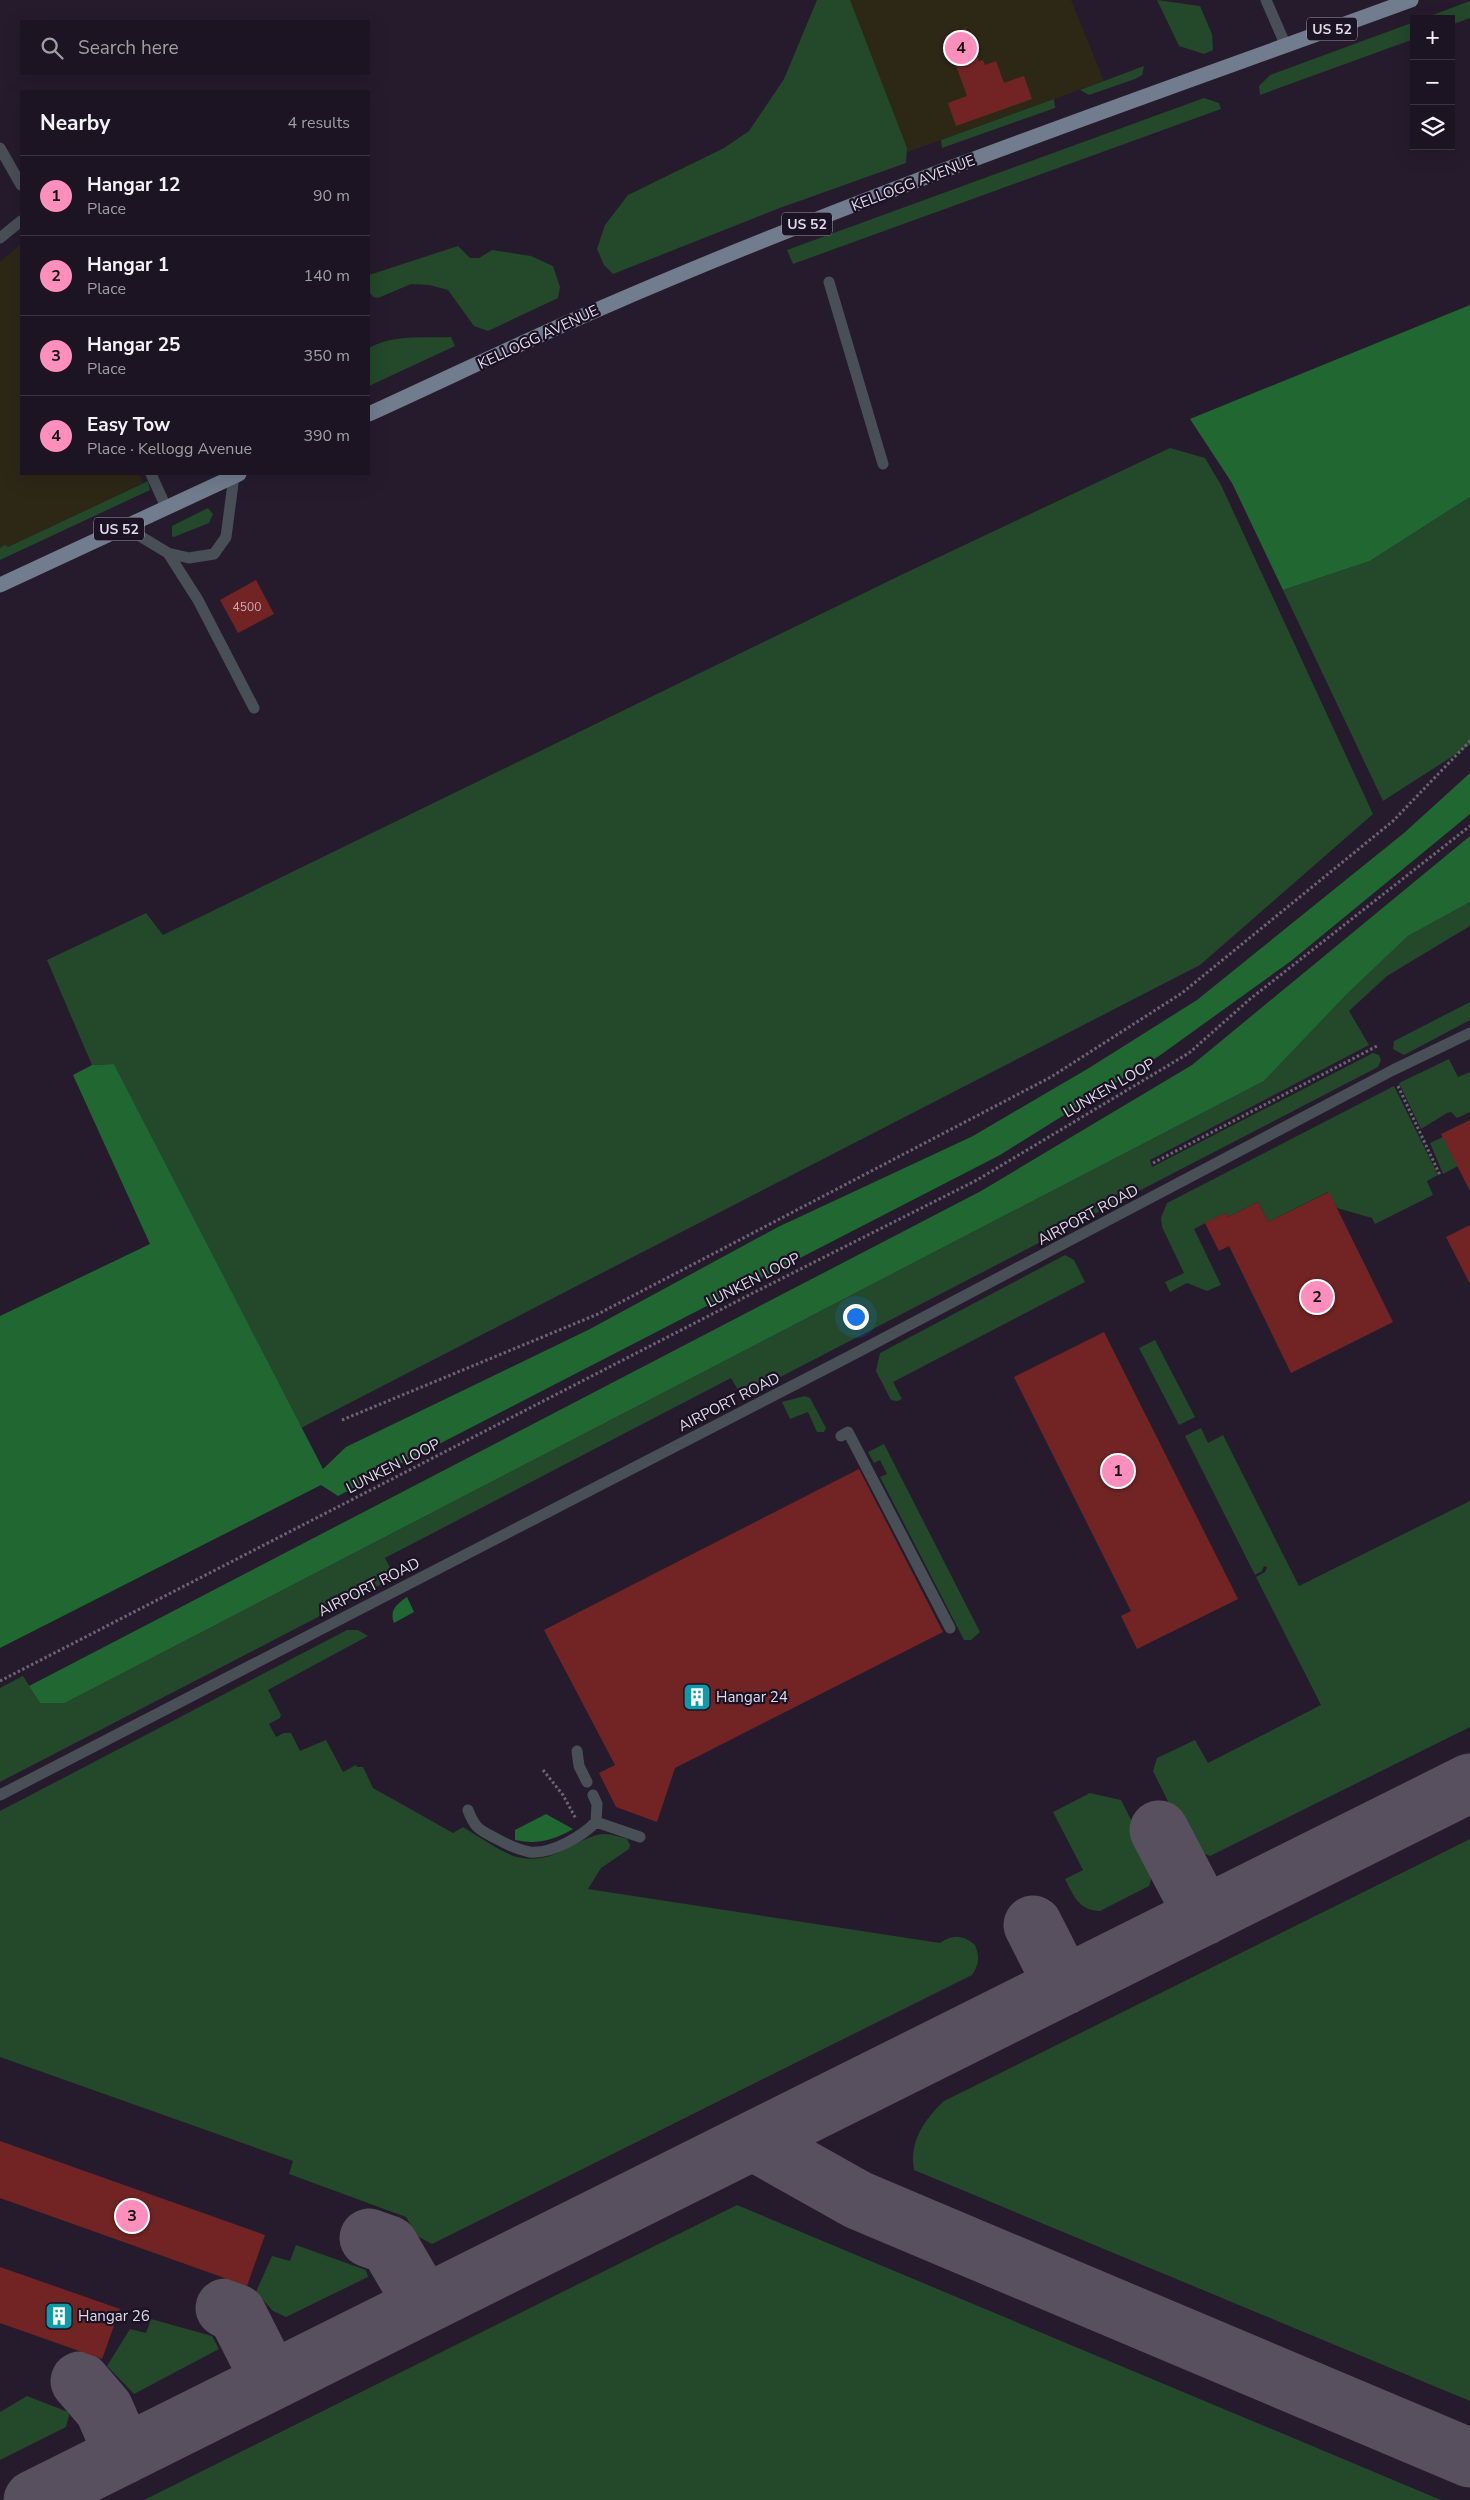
<!DOCTYPE html>
<meta charset="utf-8">
<style>
:root{--surface:#1c1422;--page:#29212f;--text:#f1f3f6;--muted:#a09ea5;--line:#3a3340;--accent:#fe8ebc}
body{margin:0;font-family:"Nunito Sans",sans-serif;background:var(--page);color:var(--text)}
.controls{position:absolute;right:15px;top:15px;display:grid;overflow:hidden;border-radius:0px;box-shadow:0 5px 20px #0002}
.controls button{width:45px;height:45px;display:grid;place-items:center;padding:0;border:0;border-bottom:1px solid var(--line);background:var(--surface);color:var(--text);font:25px sans-serif}
.you{position:absolute;left:855px;top:1316px;width:18px;height:18px;margin:-12px;border:4px solid #fff;border-radius:50%;background:#1a73e8;box-shadow:0 0 0 8px #1a73e833}
.badge{display:grid;place-items:center;width:32px;height:32px;border-radius:50%;background:var(--accent);color:#111;font-size:16px;font-weight:700}
.pin{position:absolute;translate:-50% -50%;border:2px solid #fff;box-shadow:0 1px 5px #0006}
.list{margin:0;padding:0;list-style:none}
h2{display:flex;justify-content:space-between;align-items:center;height:65px;margin:0;padding:0 20px;font-size:21px}
h2 small{font-size:16px;font-weight:400;color:var(--muted)}
.list li{display:grid;grid-template-columns:32px 1fr auto;gap:15px;align-items:center;box-sizing:border-box;height:80px;padding:0 20px;border-top:1px solid var(--line)}
.list b{display:block;font-size:19px;white-space:nowrap}
.list p{margin:0;font-size:16px;white-space:nowrap;color:var(--muted)}
.list em{font-size:16px;font-style:normal;color:var(--muted)}
.icon{flex:none;width:28px;height:28px;fill:none;stroke:currentColor;stroke-width:2;stroke-linecap:round;stroke-linejoin:round}
.map{position:relative;flex:none;width:1470px;height:2500px;overflow:hidden}
.search{position:absolute;background:var(--surface);box-shadow:0 5px 20px #0002;left:20px;top:20px;width:350px;height:55px;display:flex;align-items:center;gap:12px;box-sizing:border-box;padding:0 18px;border-radius:0px;color:var(--muted);font-size:19px}
.panel{position:absolute;background:var(--surface);box-shadow:0 5px 20px #0002;left:20px;top:90px;width:350px;height:385px;border-radius:0px}
.map>svg:first-child{display:block}
</style>
<div class="map">
<svg width="1470" height="2500" viewBox="0 0 1470 2500">
<rect width="100%" height="100%" fill="#251b2d"/>
<path fill="#2d2716" d="M844 0H1071L1104 81 902 154Z
M21 244V474H139L143 483 0 551V262Z"/>
<path fill="#23482a" d="M817 0H850L907 148 906 163 777 209 613 274 604 265 597 249 605 225 628 195 724 148 749 131 784 79Z
M1157 0 1200 6 1212 34 1213 50 1204 54 1179 46Z
M1470 1V18L1451 25V19H1422Z
M1414 22V39L1260 95 1259 86 1270 75Z
M1144 66 1142 75 1135 79 1089 95 1080 90Z
M1204 98 1219 103 1221 109 793 264 787 250Z
M1054 99 1055 108 942 148 941 140Z
M458 246 470 258H479L492 250 531 256 553 266 560 287 558 298 488 331 474 326 448 290 429 285 411 284 378 298 373 297 369 291V275Z
M451 337 455 346 369 386V348C392 334 425 338 451 337Z
M1170 448 1205 458 1221 485 1373 814 1200 965 301 1428 114 1064 92 1065 47 960 146 913 163 935 901 575Z
M148 481 150 490 0 560V548L5 545 8 547Z
M1470 497V745L1383 801 1283 590 1370 561Z
M208 508 213 514 209 523 174 537 172 536V526Z
M1470 902V926L1387 976 1349 1011 1369 1045 1150 1160 1152 1167 1373 1053 1379 1055 1381 1060 1378 1067 742 1397 731 1378 385 1558 395 1577 0 1782V1688L23 1676 40 1703H65L1264 1081 1347 994 1408 936Z
M1470 1002V1020L1404 1055 1393 1049 1394 1041Z
M1449 1059 1458 1077 1470 1072V1112L1457 1118 1451 1112 1447 1113 1421 1129 1399 1083Z
M1394 1086 1438 1175 1427 1181 1433 1195 1375 1224 1372 1218 1337 1208 1328 1192 1268 1222 1258 1202 1228 1217 1225 1213 1194 1229 1221 1285 1207 1291 1187 1283 1170 1292 1165 1282 1184 1273 1162 1227 1161 1218 1167 1203Z
M1443 1137 1458 1166 1443 1174 1430 1143Z
M1065 1255 1074 1260 1085 1282 893 1382 902 1399 897 1401 891 1400 876 1371 880 1353Z
M1155 1340 1195 1417 1179 1425 1139 1348Z
M805 1396 810 1398 826 1428 824 1432H817L808 1412 790 1419 782 1402Z
M1201 1428 1208 1443 1223 1435 1299 1586 1470 1501V1727L1210 1856 1191 1848 1153 1771 1157 1758 1195 1740 1208 1763 1321 1705 1256 1577 1265 1572 1267 1567 1264 1566 1262 1571 1255 1575 1185 1436Z
M884 1444 980 1632 971 1640H964L880 1477 887 1474 880 1460 874 1463 868 1452Z
M347 1630H358L368 1636 268 1690 281 1715 280 1718 269 1724 276 1737 284 1733H291L300 1751 326 1740 343 1772 356 1765 357 1767H363L373 1788 453 1833 463 1827C478 1836 502 1853 517 1857 552 1865 567 1844 597 1835 607 1832 617 1836 627 1839L630 1845 629 1849 601 1868 588 1889 940 1943C953 1934 963 1935 975 1945 980 1957 979 1965 972 1975L432 2244 417 2236 406 2217 289 2174 293 2161 0 2057V1811Z
M1090 1793 1121 1800 1155 1867 1149 1886 1100 1911C1078 1910 1074 1896 1065 1879L1083 1870 1053 1812Z
M1470 1839V2401L914 2170C909 2142 924 2120 944 2101Z
M737 2205 1441 2500H144Z
M296 2245 366 2270 368 2277 286 2317 273 2311 256 2292 272 2256 290 2261Z
M151 2319 212 2336 219 2349 134 2394 107 2366 130 2329 146 2333Z
M27 2396 68 2412 69 2415 66 2427 0 2460V2412Z"/>
<path fill="#206732" d="M1470 305V497L1370 561 1283 590 1232 483 1190 419Z
M1470 773V814L1291 961 1159 1056 1000 1155 338 1496 321 1485 0 1648V1316L150 1244 73 1075 92 1065 114 1064 323 1469 346 1447 590 1329 778 1227 973 1136 1089 1068 1197 1000 1404 833Z
M1470 836V902L1408 936 1347 994 1264 1081 65 1703H40L29 1686 981 1191 1192 1065Z
M407 1597 414 1612 394 1623C389 1610 397 1604 407 1597Z
M546 1814 573 1829C553 1840 538 1845 515 1840V1830Z"/>
<g fill="none" stroke-linecap="round" stroke-linejoin="round">
<path stroke="#584f5f" stroke-width="59" d="M1159 1830 1204 1916
M1033 1925 1064 1986
M753 2141 858 2200 1470 2458
M369 2238 389 2245 424 2305
M225 2308 237 2314 271 2381
M80 2381 104 2409 124 2455
M33 2500 1470 1783"/>
</g>
<path fill="#722424" d="M966 28 979 61 983 60 985 65 996 61 1004 83 1024 76 1032 99 956 126 948 103 967 96 945 36Z
M256 580 274 614 238 633 220 600Z
M1470 1120V1191L1441 1134Z
M1329 1192 1393 1322 1291 1373 1229 1246 1219 1251 1205 1223 1225 1213 1228 1217 1258 1202 1268 1222Z
M1470 1225V1284L1446 1237Z
M1104 1332 1238 1599 1137 1649 1121 1616 1131 1611 1014 1377Z
M859 1469 943 1632 675 1768 657 1822 616 1807 599 1773 615 1765 544 1630Z
M0 2141 265 2235 247 2286 0 2198Z
M0 2267 120 2309 102 2359 0 2323Z"/>
<g fill="none" stroke-linecap="round" stroke-linejoin="round">
<path stroke="#6c6474" stroke-width="3" stroke-dasharray="2.5 2.5" stroke-linecap="butt" d="M1398 1086 1440 1175
M1153 1163 1379 1045
M342 1420 598 1314 1051 1077 1182 993 1393 821 1470 741
M0 1681 753 1293 977 1180 1189 1053 1250 999 1470 826
M543 1770 563 1795 576 1819"/>
<path stroke="#494f57" stroke-width="11" d="M1266 0 1286 46
M0 148 21 185
M0 238 21 221
M829 282 883 464
M151 474 166 507
M125 527 168 553 189 558 214 554 226 537 234 476
M168 553 198 600 254 708
M841 1436 848 1432 950 1628
M577 1751 579 1766 587 1782
M0 1795 854 1354 1393 1070 1470 1033
M468 1810C475 1829 480 1830 497 1839 508 1845 518 1850 530 1852 552 1854 581 1837 596 1822L597 1804 593 1795
M596 1822 640 1837"/>
<path stroke="#717c8e" stroke-width="15" d="M369 414C446 379 522 342 599 309 865 193 1140 99 1411 0
M0 585 239 474"/>
</g>
<defs>
<symbol id="building-square" viewBox="-11 -11 22 22"><rect x="-9" y="-9" width="18" height="18" rx="4" fill="#0f9aa8" stroke="#1b1224"/><path d="M-4-6H4V6H1V3H-1V6H-4ZM-2.5-4.3h1.7v1.8h-1.7ZM.8-4.3h1.7v1.8H.8ZM-2.5-1h1.7V.8h-1.7ZM.8-1h1.7V.8H.8Z" fill="#fff"/></symbol>
</defs>
<g fill-rule="evenodd">
<use href="#building-square" x="681" y="1681" width="32" height="32"/>
<use href="#building-square" x="43" y="2300" width="32" height="32"/>
</g>
<g text-anchor="middle" dominant-baseline="central" stroke-width="4.5" stroke-linejoin="round" paint-order="stroke">
<g font-size="12" fill="#c4acb5">
<text x="247" y="607">4500</text>
</g>
<g fill="#1b1224" stroke="#a49dab" stroke-width="1">
<rect x="1307" y="17.5" width="50" height="23" rx="4"/>
<rect x="782" y="212.5" width="50" height="23" rx="4"/>
<rect x="94" y="517.5" width="50" height="23" rx="4"/>
</g>
<g font-size="14" font-weight="bold" fill="#dfd9e5">
<text x="1332" y="29">US 52</text>
<text x="807" y="224">US 52</text>
<text x="119" y="529">US 52</text>
</g>
<g font-size="15" fill="#dfd9e5" stroke="#1b1224">
<text transform="translate(913 183) rotate(-21)">KELLOGG AVENUE</text>
<text transform="translate(538 337) rotate(-25)">KELLOGG AVENUE</text>
<text transform="translate(1109 1088) rotate(-30)">LUNKEN LOOP</text>
<text transform="translate(1088 1215) rotate(-28)">AIRPORT ROAD</text>
<text transform="translate(753 1280) rotate(-27)">LUNKEN LOOP</text>
<text transform="translate(729 1402) rotate(-27)">AIRPORT ROAD</text>
<text transform="translate(393 1466) rotate(-27)">LUNKEN LOOP</text>
<text transform="translate(369 1587) rotate(-27)">AIRPORT ROAD</text>
</g>
<g font-size="15" fill="#dfd9e5" stroke="#1b1224" text-anchor="start">
<text x="716" y="1697">Hangar 24</text>
<text x="78" y="2316">Hangar 26</text>
</g>
</g>
</svg>
<div class="controls">
<button>+</button>
<button>−</button>
<button><svg class="icon" aria-label="layers" viewBox="0 0 24 24"><path d="M12 4l9 5-9 5-9-5zM3 14l9 5 9-5"/></svg></button>
</div>
<div class="you"></div>
<div class="pin badge" style="left:1118px;top:1471px">1</div>
<div class="pin badge" style="left:1317px;top:1297px">2</div>
<div class="pin badge" style="left:132px;top:2216px">3</div>
<div class="pin badge" style="left:961px;top:48px">4</div>
<div class="search"><svg class="icon" aria-label="search" viewBox="0 0 24 24"><circle cx="10" cy="10" r="6"/><path d="M15 15l6 6"/></svg>Search here</div>
<section class="panel">
<h2>Nearby<small>4 results</small></h2>
<ul class="list">
<li><span class="badge">1</span><div><b>Hangar 12</b><p>Place</p></div><em>90 m</em></li>
<li><span class="badge">2</span><div><b>Hangar 1</b><p>Place</p></div><em>140 m</em></li>
<li><span class="badge">3</span><div><b>Hangar 25</b><p>Place</p></div><em>350 m</em></li>
<li><span class="badge">4</span><div><b>Easy Tow</b><p>Place · Kellogg Avenue</p></div><em>390 m</em></li>
</ul>
</section>
</div>
